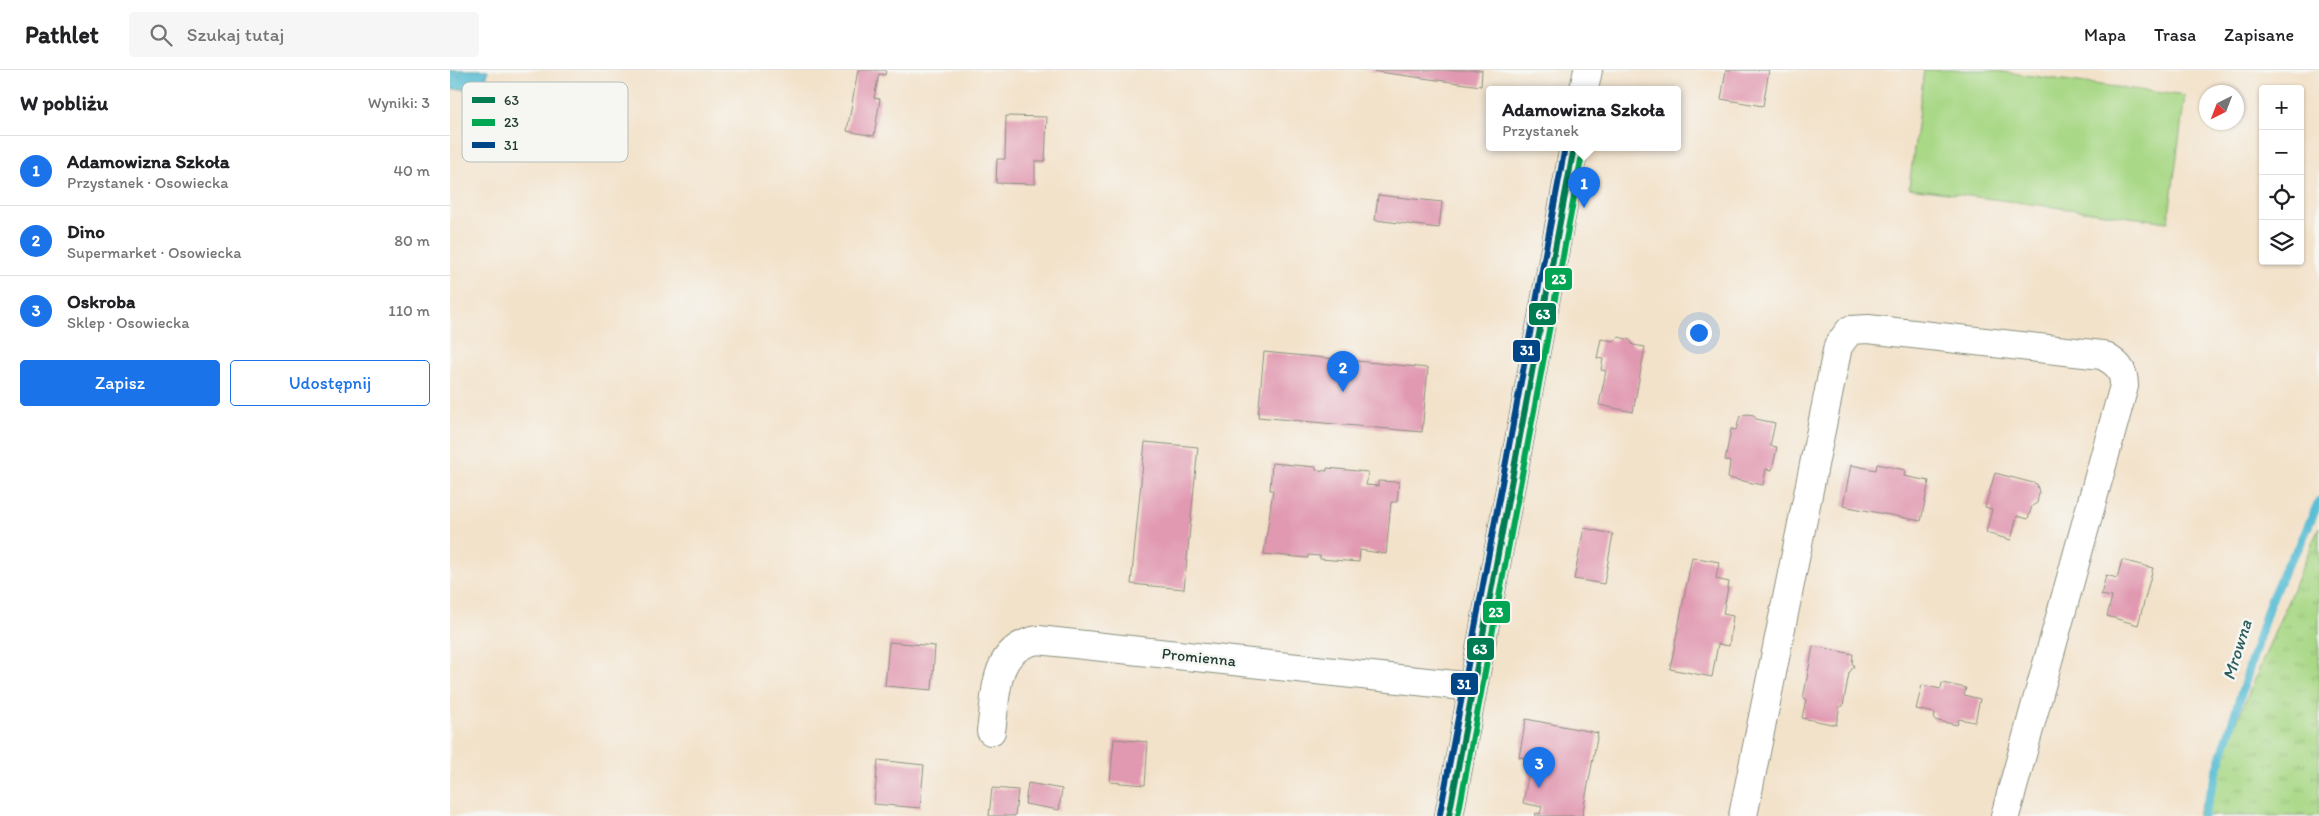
<!DOCTYPE html>
<html lang="pl">
<meta charset="utf-8">
<style>
:root{--surface:#fff;--page:#f6f6f6;--text:#202124;--muted:#757577;--line:#e0e0e0;--accent:#1a73e8}
body{margin:0;font-family:Itim,sans-serif;background:var(--page);color:var(--text)}
.controls{position:absolute;right:15px;top:15px;display:grid;overflow:hidden;border-radius:5px;box-shadow:0 1px 4px #0004}
.controls button{width:45px;height:45px;display:grid;place-items:center;padding:0;border:0;border-bottom:1px solid var(--line);background:var(--surface);color:var(--text);font:25px sans-serif}
.compass{position:absolute;left:1749px;top:15px;width:45px;height:45px;border-radius:50%;background:var(--surface);box-shadow:0 1px 4px #0004;rotate:222deg}
.you{position:absolute;left:1248px;top:262px;width:18px;height:18px;margin:-12px;border:4px solid #fff;border-radius:50%;background:#1a73e8;box-shadow:0 0 0 8px #1a73e833}
.badge{display:grid;place-items:center;width:32px;height:32px;border-radius:50%;background:var(--accent);color:#fff;font-size:16px;font-weight:700}
.pin{position:absolute;translate:-50% -41px;filter:drop-shadow(0 1px 2px #0008)}
.pin::after{content:'';position:absolute;top:26px;width:18px;height:15px;background:inherit;clip-path:polygon(0 0,100% 0,50% 100%)}
.popup{position:absolute;left:1036px;top:16px;width:195px;height:65px;box-sizing:border-box;display:grid;place-content:center;border-radius:5px;background:var(--surface);filter:drop-shadow(0 1px 4px #0005);font-size:16px;white-space:nowrap;color:var(--muted)}
.popup b{font-size:19px;color:var(--text)}
.popup::after{content:'';position:absolute;left:50%;top:100%;margin-left:-10px;border:10px solid transparent;border-top-color:var(--surface)}
.list{margin:0;padding:0;list-style:none}
h2{display:flex;justify-content:space-between;align-items:center;height:65px;margin:0;padding:0 20px;font-size:21px}
h2 small{font-size:16px;font-weight:400;color:var(--muted)}
.list li{display:grid;grid-template-columns:32px 1fr auto;gap:15px;align-items:center;box-sizing:border-box;height:70px;padding:0 20px;border-top:1px solid var(--line)}
.list b{display:block;font-size:19px;white-space:nowrap}
.list p{margin:0;font-size:16px;white-space:nowrap;color:var(--muted)}
.list em{font-size:16px;font-style:normal;color:var(--muted)}
.actions{display:flex;gap:10px;padding:15px 20px}
.actions a{flex:1;padding:11px 0;border:1px solid var(--accent);border-radius:5px;text-align:center;font-size:18px;color:var(--accent)}
.actions .main{background:var(--accent);color:#fff}
.icon{flex:none;width:28px;height:28px;fill:none;stroke:currentColor;stroke-width:2;stroke-linecap:round;stroke-linejoin:round}
.map{position:relative;flex:none;width:1869px;height:746px;overflow:hidden}
header{display:flex;align-items:center;gap:30px;box-sizing:border-box;height:70px;padding:0 25px;background:var(--surface);border-bottom:1px solid var(--line)}
header strong{font-size:24px}
nav{display:flex;gap:28px;margin-inline-start:auto;font-size:18px}
.search{width:350px;height:45px;background:var(--page);display:flex;align-items:center;gap:12px;box-sizing:border-box;padding:0 18px;border-radius:5px;color:var(--muted);font-size:19px}
main{display:flex}
aside{flex:1;background:var(--surface)}
.map>svg:first-child{display:block}
</style>
<header>
<strong>Pathlet</strong>
<div class="search"><svg class="icon" aria-label="search" viewBox="0 0 24 24"><circle cx="10" cy="10" r="6"/><path d="M15 15l6 6"/></svg>Szukaj tutaj</div>
<nav><a>Mapa</a><a>Trasa</a><a>Zapisane</a></nav>
</header>
<main>
<aside>
<h2>W pobliżu<small>Wyniki: 3</small></h2>
<ul class="list">
<li><span class="badge">1</span><div><b>Adamowizna Szkoła</b><p>Przystanek · Osowiecka</p></div><em>40 m</em></li>
<li><span class="badge">2</span><div><b>Dino</b><p>Supermarket · Osowiecka</p></div><em>80 m</em></li>
<li><span class="badge">3</span><div><b>Oskroba</b><p>Sklep · Osowiecka</p></div><em>110 m</em></li>
</ul>
<div class="actions"><a class="main">Zapisz</a><a>Udostępnij</a></div>
</aside>
<div class="map">
<svg width="1869" height="746" viewBox="0 0 1869 746">
<defs>
<pattern id="grass-tufts" width="24" height="20" patternUnits="userSpaceOnUse" patternTransform="scale(1.25)"><rect width="24" height="20" fill="#a9d886"/><path d="M3 7l-1-3M5 7V3M7 7l1-3M15 17l-1-3M17 17v-4M19 17l1-3" fill="none" stroke="#91ba74"/></pattern>
<pattern id="water-ripples" width="26" height="14" patternUnits="userSpaceOnUse" patternTransform="scale(1.25)"><rect width="26" height="14" fill="#55bcd3"/><path d="M2 4q2-2 4 0t4 0M15 11q2-2 4 0t4 0" fill="none" stroke="#469aac"/></pattern>
</defs>
<rect width="100%" height="100%" fill="#f6f6f2"/>
<filter id="ink" filterUnits="userSpaceOnUse"><feTurbulence type="fractalNoise" baseFrequency=".02" numOctaves="2"/><feDisplacementMap in="SourceGraphic" scale="10" xChannelSelector="R" yChannelSelector="G"/><feConvolveMatrix kernelMatrix="1 2 1 2 8 2 1 2 1" color-interpolation-filters="sRGB"/></filter>
<filter id="wash" filterUnits="userSpaceOnUse"><feTurbulence type="fractalNoise" baseFrequency=".0096" numOctaves="4" result="noise"/><feDisplacementMap in="SourceGraphic" scale="20" xChannelSelector="R" yChannelSelector="G"/><feGaussianBlur stdDeviation="1.12" result="paint"/><feColorMatrix in="noise" values="0 0 0 0 0 0 0 0 0 0 0 0 0 0 0 0 0 1.4 0 .05"/><feComposite in="paint" operator="in"/></filter>
<g filter="url(#wash)">
<rect width="100%" height="100%" fill="#f3e2ca"/>
<path fill="url(#grass-tufts)" stroke="#648a5d" d="M1869 457V746H1747Z"/>
<path fill="#a9d886" stroke="#648a5d" d="M1474 0H1537L1735 26 1718 152 1459 118Z"/>
<path fill="url(#water-ripples)" stroke="#3a7c84" d="M0 0H38L36 12 23 19H0Z"/>
<g fill="none" stroke-linecap="round" stroke-linejoin="round">
<path stroke="#55bcd3" stroke-width="9" d="M1753 746 1819 535 1836 496 1849 477 1869 431"/>
</g>
<g id="blocks">
<path fill="#e199b1" d="M408 0H436L435 5 429 4 424 28 430 29 424 66 397 61Z
M914 0H1032L1031 16Z
M1276 0H1319L1313 36 1271 29Z
M556 46 597 47 595 91H585V114L546 113 547 89H555Z
M928 125 992 132 989 158 925 150Z
M1169 267 1180 270 1183 275 1195 277 1183 342 1149 335 1156 301 1151 300 1153 289 1147 288 1151 269 1164 271Z
M814 282 978 298 972 362 808 347Z
M1297 344 1304 345 1306 349 1325 353 1320 376 1327 377 1322 400 1316 399 1313 415 1278 408 1280 392 1275 390 1281 359 1286 360 1290 346Z
M695 372 748 377 734 519 681 514Z
M822 393 866 397V400L877 401V398L918 402 916 415 928 416V411L949 412 947 432H941L936 484 910 480 909 492 870 489V486L858 485V488L814 484 823 420H820Z
M1427 394 1455 400 1454 406 1479 411 1471 451 1393 436 1401 395 1426 400Z
M1545 403 1587 414 1589 423 1587 433 1582 436 1578 449 1567 446 1561 470 1536 463 1542 439 1535 437Z
M1134 458 1163 464 1154 514 1124 509Z
M1242 487 1269 492 1266 509 1279 512 1273 544 1283 546 1279 576 1268 574 1262 607 1220 599Z
M1672 490 1703 498 1688 555 1657 546 1662 527 1651 525 1656 505 1667 508Z
M439 572 485 576 482 620 435 616Z
M1363 576 1403 584 1402 593 1404 596 1399 603 1393 636H1390L1386 655 1352 648 1356 629H1353Z
M1492 613 1516 618 1514 625 1530 629 1525 652 1509 649 1507 655 1484 650 1485 643 1466 639 1472 615 1491 619Z
M1076 649 1148 663 1132 746H1085L1086 743 1090 744 1092 737 1073 733 1080 696 1085 697 1086 690 1069 687Z
M664 669 698 672 695 715 660 712Z
M428 690 474 695 470 738 424 734Z
M578 713 612 719 609 740 575 734Z
M542 718 568 720 565 746H539Z"/>
</g>
</g>
<g filter="url(#ink)">
<use href="#blocks" fill-opacity="0" stroke="#89907f" stroke-width="1"/>
<g fill="none" stroke-linecap="round" stroke-linejoin="round">
<defs>
<path id="minor" d="M541 661C547 624 542 578 588 570L1023 617
M1293 746 1388 276 1400 260 1418 259 1652 285C1667 293 1674 299 1674 316L1555 746"/>
<path id="tertiary" d="M1134 19 1138 0
M999 746 1124 77"/>
</defs>
<use href="#minor" stroke="#89907f" stroke-width="30"/>
<use href="#tertiary" stroke="#89907f" stroke-width="30"/>
<use href="#minor" stroke="#fff" stroke-width="28"/>
<use href="#tertiary" stroke="#fff" stroke-width="28"/>
<defs>
<path id="bus-1" d="M999 746 1124 77"/>
<path id="bus-2" d="M1008 746 1133 79"/>
<path id="bus-3" d="M990 744 1115 77"/>
</defs>
<use href="#bus-1" stroke="#f6f6f2" stroke-width="10"/>
<use href="#bus-2" stroke="#f6f6f2" stroke-width="10"/>
<use href="#bus-3" stroke="#f6f6f2" stroke-width="10"/>
<use href="#bus-1" stroke="#007c52" stroke-width="6"/>
<use href="#bus-2" stroke="#00a651" stroke-width="6"/>
<use href="#bus-3" stroke="#004687" stroke-width="6"/>
</g>
</g>
<g text-anchor="middle" dominant-baseline="central" stroke-width="5" stroke-linejoin="round" paint-order="stroke">
<g font-size="16" fill="#1f3d34" stroke="#f6f6f2">
<text transform="translate(749 587) rotate(6)">Promienna</text>
</g>
<g font-size="18" font-style="italic" fill="#2c5d5c" stroke="#f6f6f2">
<text transform="translate(1787 580) rotate(-73)">Mrowna</text>
</g>
</g>
<rect x="12" y="12" width="166" height="80" rx="8" fill="#f6f6f2" stroke="#b6beb9" stroke-width="1"/>
<rect x="22" y="27" width="23" height="6" fill="#007c52"/>
<rect x="22" y="49" width="23" height="7" fill="#00a651"/>
<rect x="22" y="72" width="23" height="6" fill="#004687"/>
<g font-size="14" fill="#1f3d34">
<text x="54" y="35">63</text>
<text x="54" y="57">23</text>
<text x="54" y="80">31</text>
</g>
<g stroke="#f6f6f2" stroke-width="2">
<rect x="1094" y="197" width="29" height="24" rx="5" fill="#00a651"/>
<rect x="1078" y="232" width="29" height="24" rx="5" fill="#007c52"/>
<rect x="1062" y="269" width="29" height="24" rx="5" fill="#004687"/>
<rect x="1032" y="530" width="29" height="24" rx="5" fill="#00a651"/>
<rect x="1016" y="567" width="29" height="24" rx="5" fill="#007c52"/>
<rect x="1000" y="602" width="29" height="24" rx="5" fill="#004687"/>
</g>
<g font-size="14" text-anchor="middle" font-weight="bold" fill="#fff">
<text x="1109" y="214">23</text>
<text x="1093" y="249">63</text>
<text x="1077" y="285">31</text>
<text x="1046" y="547">23</text>
<text x="1030" y="584">63</text>
<text x="1014" y="619">31</text>
</g>
</svg>
<div class="controls">
<button>+</button>
<button>−</button>
<button><svg class="icon" aria-label="locate" viewBox="0 0 24 24"><circle cx="12" cy="12" r="6"/><path d="M12 2v4M12 18v4M2 12h4M18 12h4"/></svg></button>
<button><svg class="icon" aria-label="layers" viewBox="0 0 24 24"><path d="M12 4l9 5-9 5-9-5zM3 14l9 5 9-5"/></svg></button>
</div>
<svg class="compass" viewBox="-18 -18 36 36"><path d="M0-13l5 13h-10z" fill="#e53935"/><path d="M0 13l5-13h-10z" fill="#757577"/></svg>
<div class="you"></div>
<div class="pin badge" style="left:1134px;top:138px">1</div>
<div class="popup"><b>Adamowizna Szkoła</b>Przystanek</div>
<div class="pin badge" style="left:893px;top:322px">2</div>
<div class="pin badge" style="left:1089px;top:718px">3</div>
</div>
</main>
